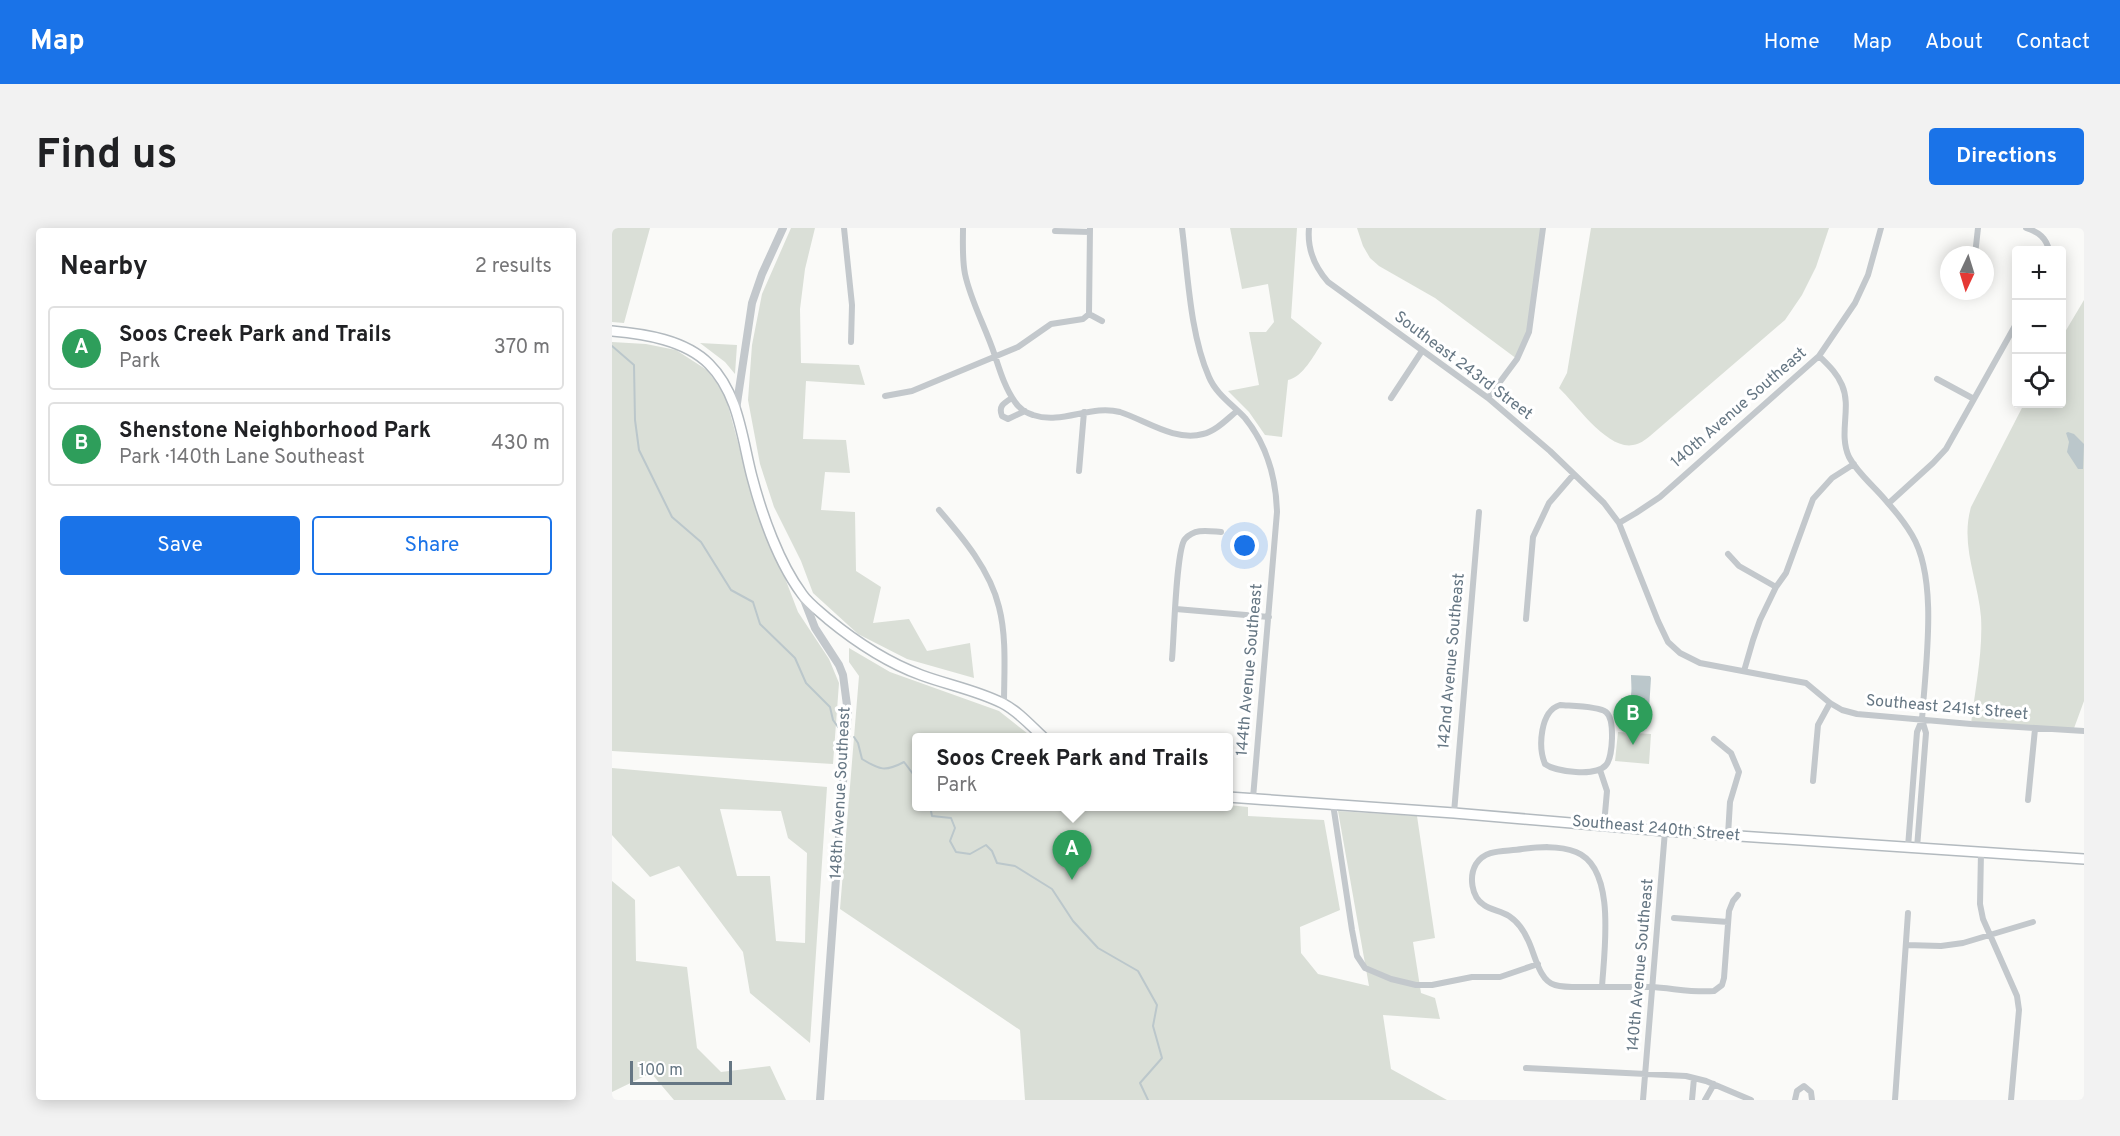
<!DOCTYPE html>
<meta charset="utf-8">
<style>
:root{--surface:#fff;--page:#f2f2f2;--text:#202124;--muted:#757577;--line:#e0e0e0;--accent:#1a73e8}
body{margin:0;font-family:Overpass,sans-serif;background:var(--page);color:var(--text)}
.controls{position:absolute;right:18px;top:18px;display:grid;overflow:hidden;border-radius:6px;box-shadow:0 3px 15px #0003}
.controls button{width:54px;height:54px;display:grid;place-items:center;padding:0;border:0;border-bottom:2px solid var(--line);background:var(--surface);color:var(--text);font:30px sans-serif}
.compass{position:absolute;left:1328px;top:18px;width:54px;height:54px;border-radius:50%;background:var(--surface);box-shadow:0 3px 15px #0003;rotate:184deg}
.scale{position:absolute;left:18px;bottom:15px;width:102px;box-sizing:border-box;padding-left:6px;border:3px solid #657683;border-top:0;font-size:16px;line-height:21px;white-space:nowrap;color:#657683;-webkit-text-stroke:4px #fff;paint-order:stroke}
.you{position:absolute;left:633px;top:318px;width:21px;height:21px;margin:-15px;border:4px solid #fff;border-radius:50%;background:#1a73e8;box-shadow:0 0 0 9px #1a73e833}
.badge{display:grid;place-items:center;width:39px;height:39px;border-radius:50%;background:var(--accent);color:#fff;font-size:20px;font-weight:700}
.pin{position:absolute;translate:-50% -50px;filter:drop-shadow(0 2px 3px #0008)}
.pin::after{content:'';position:absolute;top:32px;width:21px;height:18px;background:inherit;clip-path:polygon(0 0,100% 0,50% 100%)}
.popup{position:absolute;left:300px;top:505px;width:321px;height:78px;box-sizing:border-box;display:grid;place-content:center;border-radius:6px;background:var(--surface);filter:drop-shadow(0 2px 4px #0005);font-size:20px;white-space:nowrap;color:var(--muted)}
.popup b{font-size:22px;color:var(--text)}
.popup::after{content:'';position:absolute;left:50%;top:100%;margin-left:-12px;border:12px solid transparent;border-top-color:var(--surface)}
.list{margin:0;padding:0;list-style:none}
h2{display:flex;justify-content:space-between;align-items:center;height:78px;margin:0;padding:0 24px;font-size:26px}
h2 small{font-size:20px;font-weight:400;color:var(--muted)}
.list li{display:grid;grid-template-columns:39px 1fr auto;gap:18px;align-items:center;box-sizing:border-box;height:84px;margin:0 12px 12px;padding:0 12px;border:2px solid var(--line);border-radius:6px}
.list b{display:block;font-size:22px;white-space:nowrap}
.list p{margin:0;font-size:20px;white-space:nowrap;color:var(--muted)}
.list em{font-size:20px;font-style:normal;color:var(--muted)}
.actions{display:flex;gap:12px;padding:18px 24px}
.actions a{flex:1;padding:14px 0;border:2px solid var(--accent);border-radius:6px;text-align:center;font-size:21px;color:var(--accent)}
.actions .main{background:var(--accent);color:#fff}
.icon{flex:none;width:33px;height:33px;fill:none;stroke:currentColor;stroke-width:2;stroke-linecap:round;stroke-linejoin:round}
.map{position:relative;flex:none;width:1472px;height:872px;overflow:hidden;border-radius:6px}
header{display:flex;align-items:center;gap:36px;box-sizing:border-box;height:84px;padding:0 30px;background:var(--accent);color:#fff}
header strong{font-size:28px}
nav{display:flex;gap:33px;margin-inline-start:auto;font-size:21px}
.intro{display:flex;align-items:center;justify-content:space-between;box-sizing:border-box;height:144px;padding:0 36px}
h1{margin:0;font-size:42px}
.button{padding:15px 27px;border-radius:6px;background:var(--accent);color:#fff;font-size:21px;font-weight:700}
main{display:flex;gap:36px;padding:0 36px}
aside{flex:1;background:var(--surface);border-radius:6px;box-shadow:0 3px 15px #0003}
.map>svg:first-child{display:block}
</style>
<header>
<strong>Map</strong>
<nav><a>Home</a><a>Map</a><a>About</a><a>Contact</a></nav>
</header>
<div class="intro"><h1>Find us</h1><a class="button">Directions</a></div>
<main>
<aside>
<h2>Nearby<small>2 results</small></h2>
<ul class="list">
<li><span class="badge" style="background:#2e9e5b">A</span><div><b>Soos Creek Park and Trails</b><p>Park</p></div><em>370 m</em></li>
<li><span class="badge" style="background:#2e9e5b">B</span><div><b>Shenstone Neighborhood Park</b><p>Park · 140th Lane Southeast</p></div><em>430 m</em></li>
</ul>
<div class="actions"><a class="main">Save</a><a>Share</a></div>
</aside>
<div class="map">
<svg width="1472" height="872" viewBox="0 0 1472 872">
<rect width="100%" height="100%" fill="#fafaf8"/>
<path fill="#dadfd7" fill-rule="evenodd" d="M0 0H38L12 95 0 94Z
M179 0H203L193 41 188 81 189 135 247 137 253 157 194 153 191 211 234 212 238 245 213 244 209 282 243 284 244 343 269 359 261 395 297 391 315 423 358 415 362 450 295 431 246 406 201 365 189 333 162 279 148 236 136 172 140 117 150 66Z
M618 0H685L679 90 710 115C702 127 691 149 676 152L670 209 653 207 637 184 616 163 647 157 637 104H654L662 94 656 56 630 61Z
M745 0H931L921 86 905 131 823 70 767 38 758 30 751 18Z
M979 0H1217L1204 39 1190 67 1173 92 1038 208C1033 212 1028 216 1021 217 995 222 964 176 947 160L955 145Z
M1472 72V473L1461 503 1359 496C1363 461 1371 425 1369 389 1366 352 1348 317 1359 279L1412 176H1450V109Z
M0 114 34 116 64 122 95 142 105 155 114 170 138 259 186 384 217 431 227 455 221 536 0 523Z
M88 115 125 117 123 146 113 134Z
M237 420 278 444 387 483 420 509 304 510V578L616 577 636 579V588L712 592 728 682 688 699 689 725 706 746 757 758 726 583 805 588 823 710 801 714 809 765 823 770 828 791 771 787 779 841 835 872H413L408 802 228 681 247 448 237 434Z
M1006 504 1039 506 1037 536 1003 533Z
M0 540 215 559 198 815 138 765 131 724 67 638 38 649 0 607ZM108 581 169 583 176 610 195 625 193 715 164 713 158 648H125Z
M0 653 23 672 24 733 75 739 85 820 109 844 158 838 174 872H62L39 845 0 864Z"/>
<path fill="#bbc7cb" d="M1456 204 1462 206 1472 216 1471 241H1466L1455 224 1457 214 1454 205Z
M1019 447 1038 448 1039 450 1036 497C1014 494 1014 486 1019 467 1020 461 1019 453 1019 447Z"/>
<g fill="none" stroke-linecap="round" stroke-linejoin="round">
<path stroke="#bbc7cb" stroke-width="2" d="M0 118 22 137 23 192 27 222 60 289 89 314 119 362 141 374 148 396 183 430 194 455 218 479 221 492 226 499
M242 509 246 515 250 531C268 542 273 544 292 534L304 550
M318 578 320 588 339 590 343 600 338 613 344 624 358 626 374 617 380 623 385 635 403 638 440 661 461 693 486 720 526 743 545 777 541 798 550 830 528 855 536 872"/>
<defs>
<path id="secondary" d="M0 103C33 106 73 112 97 136 127 166 130 211 140 249 150 287 167 335 190 366 196 375 207 383 216 391 244 414 274 434 309 447 336 457 364 462 390 475 406 483 419 498 432 510
M616 569 842 585 1053 603 1472 631"/>
</defs>
<use href="#secondary" stroke="#b3babf" stroke-width="12"/>
<path stroke="#c3c8cc" stroke-width="6" d="M232 0 240 77 239 114
M351 0C351 15 350 31 353 46 359 74 374 100 383 128 388 143 393 160 403 174 407 180 414 185 421 187 450 197 479 176 508 184 533 192 563 214 591 206 604 203 615 191 625 183
M570 0C576 47 578 106 597 149 604 166 621 177 633 190 655 217 664 250 665 284L641 570
M697 0C695 21 702 38 716 54L876 170 938 223 992 275 1007 295 1046 393 1056 414 1068 425 1088 435 1194 455 1218 475 1230 482 1245 486 1359 496 1472 503
M1414 0C1427 4 1434 10 1437 22
M443 3 478 4
M1363 27 1366 0
M477 86 478 0
M477 86 490 93
M1207 128C1216 137 1225 145 1230 157 1240 180 1226 205 1237 229 1246 246 1263 259 1275 274 1284 284 1293 295 1300 307 1327 352 1313 440 1310 492L1314 505 1305 620
M1325 151 1362 171
M273 168 300 163 406 119 439 96 471 91 477 86
M400 170C392 175 386 178 390 188L396 191 413 183
M779 170 810 123
M876 170 905 131 917 104 931 0
M467 243 472 184
M1277 275 1321 235 1334 221 1404 96
M327 282C351 310 378 342 387 379 395 410 392 445 392 476
M1007 295 1024 285 1048 269 1207 128 1243 75 1256 47 1269 0
M1116 326 1127 338 1164 359
M564 381 657 389
M914 391 921 309 937 275 962 246
M560 431C562 411 564 321 573 311 583 300 596 303 609 304
M1132 443 1141 412 1148 392 1164 359 1174 345 1201 271 1220 250 1242 236
M948 477C958 478 986 478 994 484 1003 491 1001 529 994 537 984 549 944 544 933 536 926 519 928 483 948 477Z
M1102 511 1119 525 1127 544 1118 574 1116 607
M988 542 995 563 992 597
M1201 553 1206 497 1218 475
M1416 572 1423 501
M721 576 740 702 745 728 753 740 779 751 804 757H820L860 749H888L926 736
M842 585 867 284
M1296 619 1305 504 1310 492
M1369 624 1368 676 1371 691 1405 768 1407 782 1399 872
M1062 690 1116 694
M1294 717 1329 718 1351 715 1421 694
M990 759C992 724 1005 640 964 624 947 617 926 619 910 621 894 624 874 620 864 636 857 648 859 669 872 677 879 682 889 683 897 688 906 694 912 703 916 712 923 726 927 753 943 757 954 760 968 759 980 759 999 759 1019 759 1039 759 1060 760 1081 765 1102 763L1110 757 1112 750 1117 683 1121 673 1126 667
M914 840 1074 848 1094 853 1139 872
M1031 872 1053 603
M1080 872 1082 850
M1093 872 1102 856
M1183 872 1185 863 1192 858 1199 864 1200 872
M1283 872 1296 685"/>
<path stroke="#c3c8cc" stroke-width="8" d="M124 182 140 75 150 46 171 0
M191 369 203 400 227 437 231 447 236 485 208 872"/>
<use href="#secondary" stroke="#fff" stroke-width="9"/>
</g>
<g text-anchor="middle" dominant-baseline="central" stroke-width="6" stroke-linejoin="round" paint-order="stroke">
<g font-size="16" fill="#657683" stroke="#fff">
<text transform="translate(851 138) rotate(37)">Southeast 243rd Street</text>
<text transform="translate(1127 180) rotate(-41)">140th Avenue Southeast</text>
<text transform="translate(840 433) rotate(-85)">142nd Avenue Southeast</text>
<text transform="translate(638 442) rotate(-85)">144th Avenue Southeast</text>
<text transform="translate(1335 480) rotate(5)">Southeast 241st Street</text>
<text transform="translate(229 565) rotate(-87)">148th Avenue Southeast</text>
<text transform="translate(1044 601) rotate(5)">Southeast 240th Street</text>
<text transform="translate(1029 737) rotate(-85)">140th Avenue Southeast</text>
</g>
</g>
</svg>
<div class="controls">
<button>+</button>
<button>−</button>
<button><svg class="icon" aria-label="locate" viewBox="0 0 24 24"><circle cx="12" cy="12" r="6"/><path d="M12 2v4M12 18v4M2 12h4M18 12h4"/></svg></button>
</div>
<svg class="compass" viewBox="-18 -18 36 36"><path d="M0-13l5 13h-10z" fill="#e53935"/><path d="M0 13l5-13h-10z" fill="#757577"/></svg>
<div class="scale">100 m</div>
<div class="you"></div>
<div class="pin badge" style="left:460px;top:652px;background:#2e9e5b">A</div>
<div class="popup"><b>Soos Creek Park and Trails</b>Park</div>
<div class="pin badge" style="left:1021px;top:517px;background:#2e9e5b">B</div>
</div>
</main>
